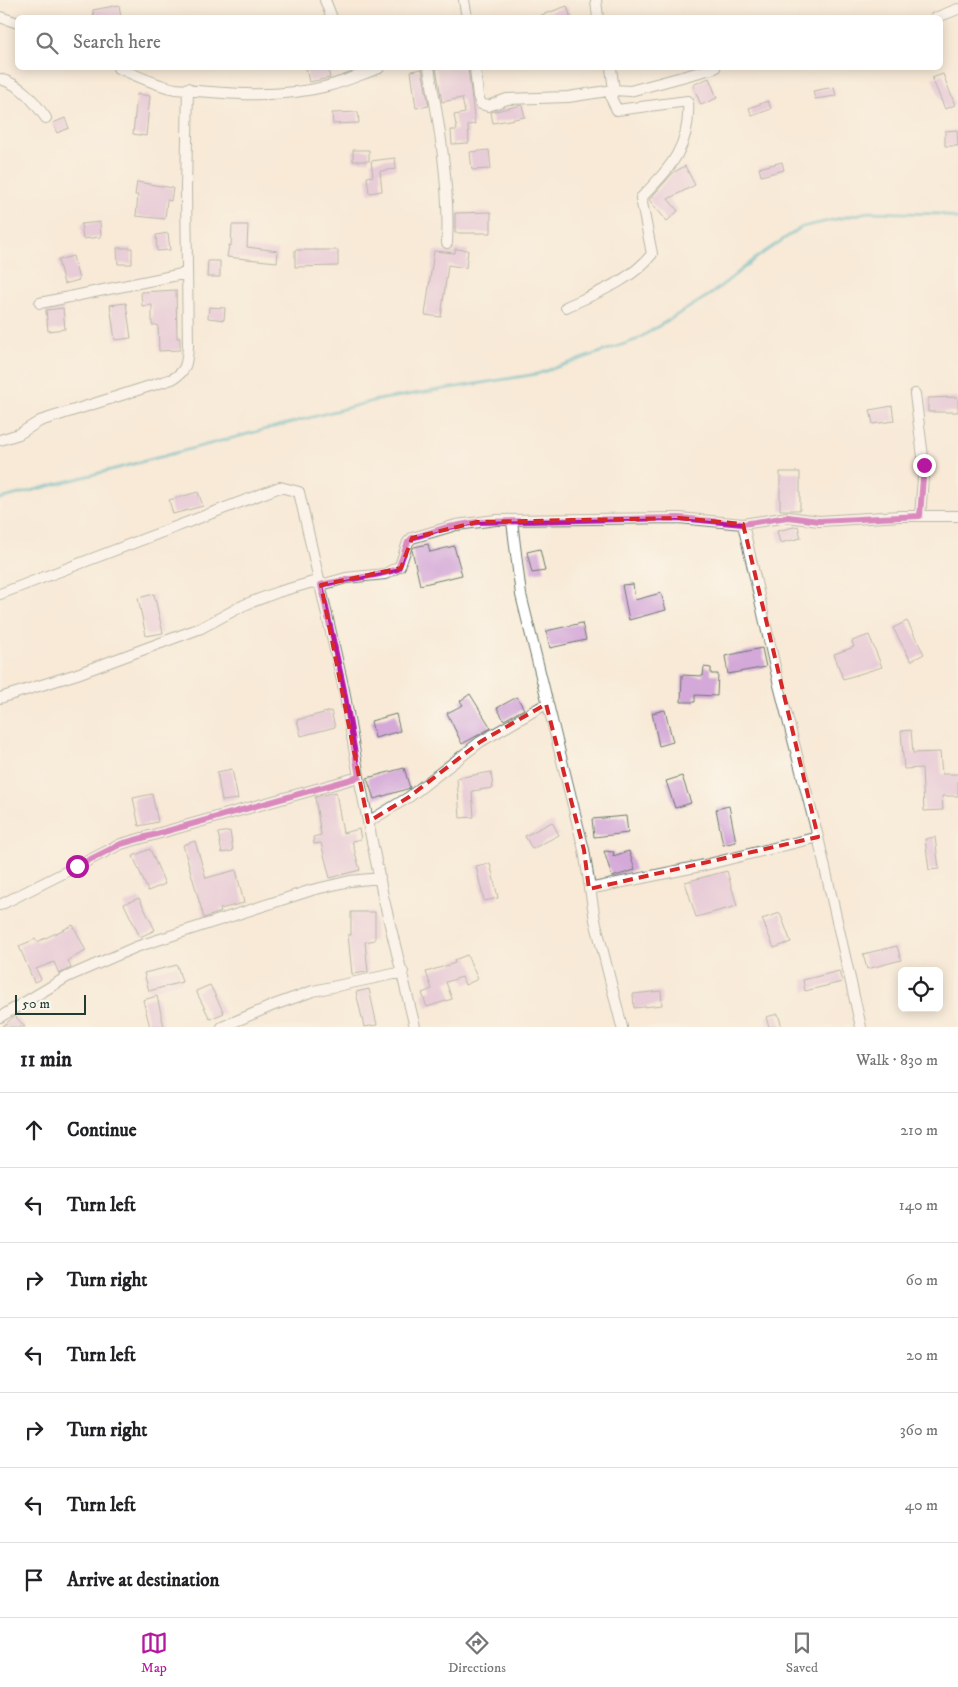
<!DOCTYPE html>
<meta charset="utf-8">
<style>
:root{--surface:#fff;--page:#f6f6f6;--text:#202124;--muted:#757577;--line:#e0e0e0;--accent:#b5179e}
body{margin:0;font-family:"IM FELL DW Pica",serif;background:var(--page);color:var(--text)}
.controls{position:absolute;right:15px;bottom:15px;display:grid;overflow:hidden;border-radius:8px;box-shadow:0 2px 12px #0003}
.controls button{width:45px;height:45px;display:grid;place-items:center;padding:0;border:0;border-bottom:1px solid var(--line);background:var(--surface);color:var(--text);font:25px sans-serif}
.scale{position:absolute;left:15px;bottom:12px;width:71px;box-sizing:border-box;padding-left:5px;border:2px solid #1f3d34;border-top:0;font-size:14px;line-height:18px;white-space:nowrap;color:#1f3d34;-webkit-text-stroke:4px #fbf7ec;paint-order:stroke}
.stop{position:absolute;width:15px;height:15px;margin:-11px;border:4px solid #b5179e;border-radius:50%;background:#fff}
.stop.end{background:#b5179e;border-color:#fff;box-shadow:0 1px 5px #0008}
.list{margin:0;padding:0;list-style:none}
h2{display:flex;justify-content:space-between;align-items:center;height:65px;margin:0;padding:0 20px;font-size:21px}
h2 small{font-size:16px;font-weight:400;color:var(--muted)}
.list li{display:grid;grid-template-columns:32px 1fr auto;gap:15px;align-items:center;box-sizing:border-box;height:75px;padding:0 20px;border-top:1px solid var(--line)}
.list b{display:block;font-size:19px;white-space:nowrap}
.list em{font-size:16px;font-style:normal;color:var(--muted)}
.icon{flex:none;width:28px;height:28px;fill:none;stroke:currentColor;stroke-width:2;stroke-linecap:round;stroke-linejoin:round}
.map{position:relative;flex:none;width:958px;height:1027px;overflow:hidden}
.search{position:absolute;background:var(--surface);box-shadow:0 2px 12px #0003;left:15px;right:15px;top:15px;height:55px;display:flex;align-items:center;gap:12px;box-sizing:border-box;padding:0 18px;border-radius:8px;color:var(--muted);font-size:19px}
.sheet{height:590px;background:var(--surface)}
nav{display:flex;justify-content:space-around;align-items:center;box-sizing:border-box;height:70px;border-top:1px solid var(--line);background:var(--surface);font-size:14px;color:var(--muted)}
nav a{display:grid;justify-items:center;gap:2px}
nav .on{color:var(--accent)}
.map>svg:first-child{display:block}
</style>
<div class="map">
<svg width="958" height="1027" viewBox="0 0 958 1027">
<rect width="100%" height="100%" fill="#fbf7ec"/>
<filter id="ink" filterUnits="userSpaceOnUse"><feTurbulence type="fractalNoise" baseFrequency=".02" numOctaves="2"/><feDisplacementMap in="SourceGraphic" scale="10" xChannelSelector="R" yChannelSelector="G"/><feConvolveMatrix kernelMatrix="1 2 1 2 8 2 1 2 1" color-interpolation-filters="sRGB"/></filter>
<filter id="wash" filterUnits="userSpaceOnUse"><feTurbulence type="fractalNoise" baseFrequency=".0096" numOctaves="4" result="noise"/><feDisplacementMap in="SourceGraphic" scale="20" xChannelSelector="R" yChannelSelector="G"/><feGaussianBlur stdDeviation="1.12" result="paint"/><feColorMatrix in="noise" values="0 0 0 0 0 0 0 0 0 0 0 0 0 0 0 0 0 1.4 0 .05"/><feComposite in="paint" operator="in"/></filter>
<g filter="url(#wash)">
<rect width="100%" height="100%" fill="#f8ead7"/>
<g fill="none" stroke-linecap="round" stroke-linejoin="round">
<path stroke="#3dadb9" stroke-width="3" d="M0 499 377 400 537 374 636 340 711 294 760 255 802 227 868 212 941 214 958 219"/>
</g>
<g id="blocks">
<path fill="#d4a8d8" d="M119 5 121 18H94L93 10Z
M567 6 571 18H539V16Z
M306 68H328L330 78 309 82Z
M436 68H468L475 124 468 125 469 143 452 144 451 130H457L454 115 465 113 462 98 442 102Z
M422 69 429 106 416 108 411 71Z
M943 74 955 105 945 109 932 78Z
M709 78 717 98 701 105 693 85Z
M834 87 836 96 815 99 813 91Z
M137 94 150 96 146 136 133 134Z
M768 101 771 109 752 116 749 108Z
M522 105 525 117 493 123 491 112Z
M358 112 359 123 333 124 332 113Z
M65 118 69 128 57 133 53 123Z
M957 130 958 146H945V131Z
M353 150H369V161H353Z
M489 150 491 169 472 170 470 152Z
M395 158 396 169 380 171 382 191 369 193 367 177 373 176 371 161Z
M782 162 784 170 761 176 759 168Z
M685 166 695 185 668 199 678 211 667 221 649 200 674 172Z
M137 182 173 188 171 201 167 200 165 219 136 216 138 195H135Z
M491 212V233H455V213Z
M100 222 101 237 83 239 81 224Z
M232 225H248L247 247 278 251 277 262 227 257 229 245 231 246Z
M168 233 170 250 157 251 156 235Z
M117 248H132V264H118Z
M455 249 468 250 466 268 448 265 441 317 425 315 434 251 455 253Z
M295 250H338V266L295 267Z
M73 256 79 280 64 284 58 260Z
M208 261H220V277H207Z
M176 290 177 338H180V350L159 351 158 325H152V305L142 306 141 292Z
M126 303 131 338 115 340 110 305Z
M209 307 225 308 224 320 208 318Z
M63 308 65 329 48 331 46 310Z
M958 397V412H928V398Z
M892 406 894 421 873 424 870 410Z
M780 472H800V510H780Z
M198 492 203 506 173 514 169 500Z
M798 526 801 538 780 543 777 531Z
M428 544 430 552 454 546 462 575 420 585 412 550 414 547Z
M540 549 545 571 532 573 527 552Z
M633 584 635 600 661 593 666 610 629 620 622 585Z
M154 594 163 633 146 636 138 598Z
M907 621 924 654 911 661 893 628Z
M582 623 586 640 550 648 546 631Z
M869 635 882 667 843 679 834 654 854 647 852 641Z
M762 648 766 667 728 674 725 656Z
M704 667 711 668V674H718L717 696 695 695V702H681L682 675 703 676Z
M470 694 491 728 462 744 447 713 463 705 460 701Z
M517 697 524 709 504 720 497 708Z
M665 710 673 742 659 746 652 713Z
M331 711 335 727 301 736 297 720Z
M396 714 400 731 375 738 371 721Z
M911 730 913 753 940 752 942 774H958V796H942L943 810 924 811 922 768 904 769 901 731Z
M404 768 410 788 374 799 367 778Z
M232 769 238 799 222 801 217 772Z
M491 772 493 788 472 791 474 817 460 818 457 778Z
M682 776 691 803 675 808 666 781Z
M336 792 343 833 359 829 361 839 352 841 360 870 330 878 321 843 314 844 313 837 321 835 315 797Z
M152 794 158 822 139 826 133 798Z
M729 806 736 842 723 845 716 809Z
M626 816 628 833 594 837 592 819Z
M552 822 559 835 532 849 525 836Z
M230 831 233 851 222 853 218 833Z
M935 837 939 869 929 870 925 839Z
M195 841 206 878 236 870 244 903 220 909 221 912 204 918 183 845Z
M150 849 165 884 148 891 133 856Z
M604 851 614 852 613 856 629 851 635 870 612 877Z
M490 863 498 898 484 901 476 866Z
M727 871 737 906 696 917 685 882Z
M139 898 155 930 140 937 124 904Z
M351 912H375V940L365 942 368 972 352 974 348 935H351Z
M780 913 791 942 774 948 762 919Z
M73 925 86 951 68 960 71 968 59 974 54 962 36 969 41 979 34 982 19 946 36 939 37 942Z
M897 946 901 960 867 969 863 954Z
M467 955 478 979 465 985 462 977 446 982 452 999 427 1007 422 993 432 989 426 972 455 963 454 960Z
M177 965 182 982 149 991 144 973Z
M839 971 842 982 805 991 803 980Z
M210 985 224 1013 210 1019 196 991Z
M369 989 377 1025 364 1027 356 992Z
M661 991 662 1005 634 1008 633 994Z
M157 996 164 1027H150L143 1000Z
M778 1014 782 1027H769L766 1017Z
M15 1016 25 1027H2Z"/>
</g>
</g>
<g filter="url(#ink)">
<use href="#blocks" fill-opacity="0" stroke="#6b7a6d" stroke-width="1"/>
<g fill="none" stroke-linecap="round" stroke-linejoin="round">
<defs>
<path id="minor" d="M325 0 332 18
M464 0 467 18
M596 0 598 18
M0 17 18 23
M935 18 958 9
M118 68C136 75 157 86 176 89 227 94 278 99 328 86 346 81 362 74 379 68
M429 68C439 123 450 187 447 243
M475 68 478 96 481 104 488 106 507 99 568 97 614 90 630 91 715 68
M0 79C22 85 33 100 46 118
M40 303 187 273
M566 307C596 293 631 281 652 254L641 198C671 167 691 146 688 101L617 110 611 98 614 90 611 68
M915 394 924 465 920 516
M0 440 19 434 40 421 172 379C187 372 187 361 188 346L186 188 188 88
M512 521 521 595 584 850 595 920 622 1027
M743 524 779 685 818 837 861 1027
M0 594 280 487 299 492 344 690 359 777 383 896 415 1027
M0 698 77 674 201 628 244 605 278 592 313 582 321 585 346 578 385 574 400 566 408 542 412 538 456 525 496 520 679 518 743 524 788 517 819 521 901 516H958
M368 822 409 797 480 742 546 704
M589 889 705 865 818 837
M0 905 121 844 359 777
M0 1017 67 977 136 947 312 890 350 881 380 878
M222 1027 274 1005 313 991 403 972"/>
</defs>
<use href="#minor" stroke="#6b7a6d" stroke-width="12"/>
<use href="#minor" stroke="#fff" stroke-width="10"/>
</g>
</g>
<g fill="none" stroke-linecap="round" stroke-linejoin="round" filter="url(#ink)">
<path stroke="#b5179e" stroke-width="6" d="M77 866 121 844 359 777 344 690 321 585C346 578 373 578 398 569L408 542 412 538 444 528 477 522 679 518 743 524 788 517 819 521 920 516 924 465"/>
</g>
<path d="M0 0H958V1027H0ZM679 518 743 524 818 837 589 889 584 850 546 704 480 742 409 797 368 822 321 585 401 568 412 538 477 522Z" fill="#f8ead7" fill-opacity=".55" fill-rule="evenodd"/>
<path fill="none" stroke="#d62828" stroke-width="4" stroke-dasharray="10 6" stroke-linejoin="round" d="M679 518 743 524 818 837 589 889 584 850 546 704 480 742 409 797 368 822 321 585 401 568 412 538 477 522Z"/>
</svg>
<div class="controls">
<button><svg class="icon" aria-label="locate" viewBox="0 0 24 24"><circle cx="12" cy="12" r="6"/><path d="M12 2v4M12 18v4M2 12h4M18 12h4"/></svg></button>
</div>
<div class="scale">50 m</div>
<div class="stop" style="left:77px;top:866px"></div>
<div class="stop end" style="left:924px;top:465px"></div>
<div class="search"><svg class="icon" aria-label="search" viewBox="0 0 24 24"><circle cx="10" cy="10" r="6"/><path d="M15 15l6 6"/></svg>Search here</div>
</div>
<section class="sheet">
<h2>11 min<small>Walk · 830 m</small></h2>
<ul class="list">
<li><svg class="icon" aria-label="ahead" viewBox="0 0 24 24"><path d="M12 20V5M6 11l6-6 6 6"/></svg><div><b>Continue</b></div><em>210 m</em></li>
<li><svg class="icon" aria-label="left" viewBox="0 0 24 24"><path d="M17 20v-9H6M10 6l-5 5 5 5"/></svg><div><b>Turn left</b></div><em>140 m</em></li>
<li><svg class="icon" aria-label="right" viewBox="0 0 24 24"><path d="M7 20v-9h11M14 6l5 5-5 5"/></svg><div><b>Turn right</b></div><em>60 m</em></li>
<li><svg class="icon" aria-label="left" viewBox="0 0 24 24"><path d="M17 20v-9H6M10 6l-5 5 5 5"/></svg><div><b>Turn left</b></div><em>20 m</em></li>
<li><svg class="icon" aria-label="right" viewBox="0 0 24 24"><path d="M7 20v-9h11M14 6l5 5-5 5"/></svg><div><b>Turn right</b></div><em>360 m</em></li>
<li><svg class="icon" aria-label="left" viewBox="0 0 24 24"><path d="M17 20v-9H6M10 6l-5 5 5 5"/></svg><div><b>Turn left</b></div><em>40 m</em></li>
<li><svg class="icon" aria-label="arrive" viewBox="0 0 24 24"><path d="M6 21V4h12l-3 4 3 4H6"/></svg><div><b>Arrive at destination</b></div></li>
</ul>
</section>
<nav>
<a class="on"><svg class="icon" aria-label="map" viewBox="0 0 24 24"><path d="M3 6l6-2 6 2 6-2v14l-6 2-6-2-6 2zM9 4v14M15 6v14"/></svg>Map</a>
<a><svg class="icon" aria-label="directions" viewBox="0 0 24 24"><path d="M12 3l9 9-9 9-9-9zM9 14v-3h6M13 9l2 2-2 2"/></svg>Directions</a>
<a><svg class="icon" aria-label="saved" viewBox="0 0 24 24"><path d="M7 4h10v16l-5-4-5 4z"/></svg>Saved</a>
</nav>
